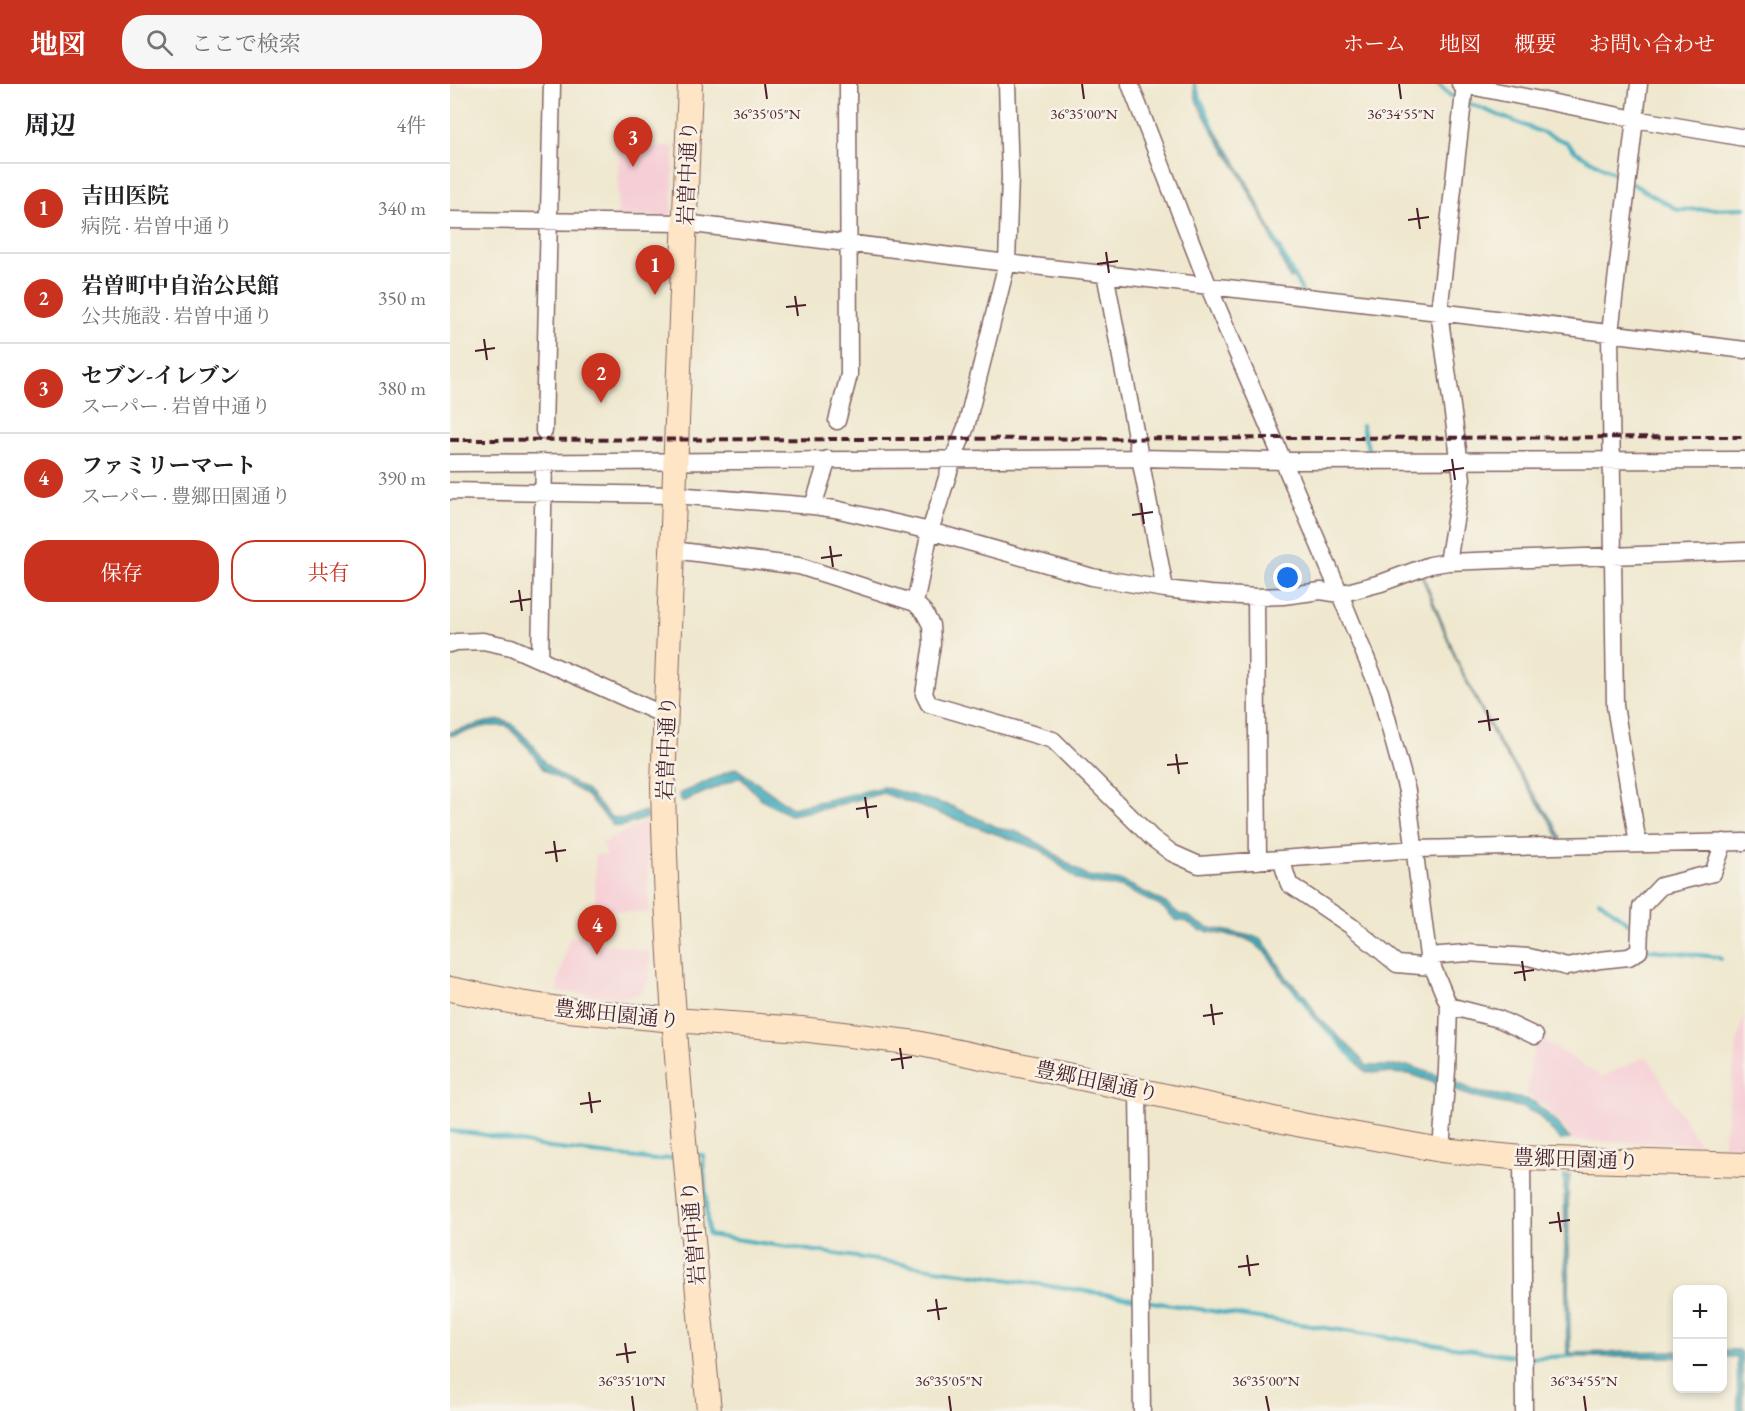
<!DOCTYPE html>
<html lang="ja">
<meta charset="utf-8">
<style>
:root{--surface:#fff;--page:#f6f6f6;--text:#202124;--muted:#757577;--line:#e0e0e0;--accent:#c8321e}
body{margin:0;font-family:"EB Garamond","Noto Serif JP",serif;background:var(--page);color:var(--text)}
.controls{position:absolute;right:18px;bottom:18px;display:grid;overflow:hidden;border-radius:12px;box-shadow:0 3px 9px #0003}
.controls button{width:54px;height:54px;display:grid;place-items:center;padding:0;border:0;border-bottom:2px solid var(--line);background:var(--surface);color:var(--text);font:30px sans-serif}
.you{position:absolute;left:838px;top:494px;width:21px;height:21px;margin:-15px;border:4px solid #fff;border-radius:50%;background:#1a73e8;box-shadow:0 0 0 9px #1a73e833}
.badge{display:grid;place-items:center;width:39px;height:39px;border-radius:50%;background:var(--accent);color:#fff;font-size:20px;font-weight:700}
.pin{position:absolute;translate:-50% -50px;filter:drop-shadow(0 2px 3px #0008)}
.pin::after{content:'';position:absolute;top:32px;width:21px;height:18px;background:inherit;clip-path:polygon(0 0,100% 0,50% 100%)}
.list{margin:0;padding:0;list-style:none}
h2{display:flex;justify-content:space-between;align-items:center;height:78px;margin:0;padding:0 24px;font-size:26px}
h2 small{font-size:20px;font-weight:400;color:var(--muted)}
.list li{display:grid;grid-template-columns:39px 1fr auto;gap:18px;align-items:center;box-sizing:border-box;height:90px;padding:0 24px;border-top:2px solid var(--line)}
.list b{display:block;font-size:22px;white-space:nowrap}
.list p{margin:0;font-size:20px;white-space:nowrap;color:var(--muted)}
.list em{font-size:20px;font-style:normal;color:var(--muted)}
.actions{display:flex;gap:12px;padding:18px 24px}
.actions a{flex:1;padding:14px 0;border:2px solid var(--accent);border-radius:24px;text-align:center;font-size:21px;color:var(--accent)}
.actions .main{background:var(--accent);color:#fff}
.icon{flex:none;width:33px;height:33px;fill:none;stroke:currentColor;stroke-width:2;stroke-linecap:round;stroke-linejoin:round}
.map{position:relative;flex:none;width:1295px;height:1327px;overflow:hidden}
header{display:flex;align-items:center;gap:36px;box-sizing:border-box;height:84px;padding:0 30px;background:var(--accent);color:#fff}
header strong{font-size:28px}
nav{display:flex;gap:33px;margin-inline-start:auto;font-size:21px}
.search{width:420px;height:54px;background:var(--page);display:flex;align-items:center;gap:15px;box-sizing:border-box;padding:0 21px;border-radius:24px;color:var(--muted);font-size:22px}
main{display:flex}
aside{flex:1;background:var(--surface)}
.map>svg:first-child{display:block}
</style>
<header>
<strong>地図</strong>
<div class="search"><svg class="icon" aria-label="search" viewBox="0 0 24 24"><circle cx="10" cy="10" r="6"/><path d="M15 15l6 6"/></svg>ここで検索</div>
<nav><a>ホーム</a><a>地図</a><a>概要</a><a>お問い合わせ</a></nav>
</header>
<main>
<aside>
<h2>周辺<small>4件</small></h2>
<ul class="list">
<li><span class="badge">1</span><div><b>吉田医院</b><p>病院 · 岩曽中通り</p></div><em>340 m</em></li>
<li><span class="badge">2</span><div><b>岩曽町中自治公民館</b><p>公共施設 · 岩曽中通り</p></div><em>350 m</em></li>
<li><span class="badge">3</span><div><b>セブン-イレブン</b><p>スーパー · 岩曽中通り</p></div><em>380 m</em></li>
<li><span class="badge">4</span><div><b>ファミリーマート</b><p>スーパー · 豊郷田園通り</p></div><em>390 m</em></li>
</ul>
<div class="actions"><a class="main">保存</a><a>共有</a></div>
</aside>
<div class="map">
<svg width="1295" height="1327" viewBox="0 0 1295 1327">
<rect width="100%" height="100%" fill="#f7f3e8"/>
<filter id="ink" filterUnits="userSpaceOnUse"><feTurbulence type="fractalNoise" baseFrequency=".0167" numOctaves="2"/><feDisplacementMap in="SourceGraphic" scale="12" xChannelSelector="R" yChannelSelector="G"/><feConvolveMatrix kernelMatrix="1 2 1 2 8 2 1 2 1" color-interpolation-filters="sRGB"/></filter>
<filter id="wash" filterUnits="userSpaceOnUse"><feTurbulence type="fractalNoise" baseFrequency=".008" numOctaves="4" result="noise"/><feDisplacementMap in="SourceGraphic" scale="24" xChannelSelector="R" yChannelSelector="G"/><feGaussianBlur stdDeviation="1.35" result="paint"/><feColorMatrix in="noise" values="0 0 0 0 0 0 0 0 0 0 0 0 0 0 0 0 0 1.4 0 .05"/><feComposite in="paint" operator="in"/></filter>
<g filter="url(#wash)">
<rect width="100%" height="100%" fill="#efe8cf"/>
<path fill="#f6cfd6" d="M169 62 224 63 222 127 217 133 167 132Z
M197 737 199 829 145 826V770L157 772 152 759Z
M119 853H128L200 868V894L190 910 169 914 106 907Z
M1295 930V1061H1273L1288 954Z
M1088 952 1151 993 1197 972 1249 1060 1122 1057 1119 1049 1095 1022 1076 1009 1081 978Z"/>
<path fill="#3dabbb" stroke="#446573" stroke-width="1.5" d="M743 0H745C753 34 774 56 790 85 810 121 826 157 842 194L840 195 815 139 787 85 765 51 747 18Z
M971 487 1010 583 1050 660 1104 739 1111 754 1109 755 1102 740 1049 661 1009 583 970 488Z
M51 636 62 640 83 661 95 679 110 691 136 706 161 733 174 735 195 727 197 734 172 742H164L136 711 93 685 78 663 57 642H36L0 652V648L37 638Z
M286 684 342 724 433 703 501 722 551 745 565 747 592 761 636 792 672 797 704 813 717 820 729 830 738 832 748 839 757 843 810 854 821 868 837 894 856 913 867 932 904 967 917 982H960L1001 996 1027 1008 1074 1015 1084 1018 1103 1035 1120 1055 1110 1056 1087 1030 1071 1023 1029 1015 960 990 915 988 887 954 864 935 853 915 835 898 818 871 804 859 794 854 749 846 737 838 726 836 712 823 671 803 644 800 628 796 591 766 433 709 372 725 340 731 313 717 290 693 232 718 229 710Z
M1114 1091H1120L1118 1106 1120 1269 1227 1267V1273H1117Z
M1273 1266H1289L1292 1269 1293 1327H1288L1287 1273H1273Z"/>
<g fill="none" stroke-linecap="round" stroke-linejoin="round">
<path stroke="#3dabbb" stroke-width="4" d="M744 0 763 43
M988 0 1001 12 1009 15
M1018 19 1116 58 1126 68 1172 94
M1181 99 1228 126 1295 124
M823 152 852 207
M912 341 920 372
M1149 816 1178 839
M1193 865 1267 873 1271 875
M845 907 859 924
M875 944 905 976
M0 1047 30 1050 100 1064 205 1076 228 1073
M244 1071H253L258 1151 688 1215
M695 1217 1070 1273
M1078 1274 1121 1272"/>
</g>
</g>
<g filter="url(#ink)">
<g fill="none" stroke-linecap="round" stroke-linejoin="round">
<defs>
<path id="street" d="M557 0 560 93 557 179 516 343 503 375 480 447 465 519 474 528 481 541 482 560 474 610 479 620 603 656 702 754 722 769 749 781 966 765 1295 758
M680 0 758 201 890 510 930 608 957 707 978 872 999 922 997 986 991 1066
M1010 0 1185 35 1295 54
M0 136 235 139 557 179 989 228 1295 266
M655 189 715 505
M387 337 399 291 398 0
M94 347 102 0
M0 379 690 374 833 377 1295 376
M0 407 225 411 363 422 385 425 480 447 642 493 715 505 760 510 806 513 833 512 871 507 890 510 931 499 980 481 998 478 1295 467
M363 422 378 375
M223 466 349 482 465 519
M998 478 1012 395 989 228 1015 0
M806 513 808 777
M0 560 6 558 33 557 61 563 216 632
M90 576 94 378
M1188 760 1165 622 1160 249 1189 0
M831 775 839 800 901 842 947 880 982 883
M978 872 1017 869 1079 873 1117 883 1150 876 1179 873 1189 867 1191 823 1211 802 1263 789 1274 758
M999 922 1049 935 1085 952
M688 1006 692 1327
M1072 1074 1074 1327"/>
<path id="secondary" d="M240 0 213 701C217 910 240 1119 259 1327
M0 905 70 919 118 926 224 936 351 945 466 959 852 1041 991 1066 1072 1074 1295 1081"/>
</defs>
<use href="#street" stroke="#846564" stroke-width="19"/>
<use href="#secondary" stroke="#846564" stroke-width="26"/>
<use href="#street" stroke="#fff" stroke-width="16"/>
<use href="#secondary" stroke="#fee5c5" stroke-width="24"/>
<path stroke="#4a1f2b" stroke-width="4" stroke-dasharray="9 4.5" stroke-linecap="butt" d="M0 356 1295 353"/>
</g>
</g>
<path fill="none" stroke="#4a1f2b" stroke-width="2" d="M315 0 317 15M632 0 634 15M949 0 951 15M967 124 970 145M958 136 979 133M656 168 659 189M647 180 668 177M345 212 348 232M336 223 356 221M34 255 37 276M25 267 45 264M1002 375 1005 396M993 387 1014 384M691 419 694 440M682 431 703 428M380 462 383 483M371 474 392 471M69 506 72 527M60 518 81 515M1037 626 1040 647M1028 638 1049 635M726 670 729 690M717 681 738 679M415 713 418 734M406 725 427 722M104 757 107 778M95 769 116 766M1072 877 1075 897M1064 889 1084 886M761 920 764 941M753 932 773 929M450 964 453 985M441 976 462 973M139 1008 142 1029M130 1020 151 1017M1108 1128 1111 1148M1099 1139 1120 1136M797 1171 800 1192M788 1183 809 1180M486 1215 489 1236M477 1227 497 1224M175 1259 178 1279M166 1271 186 1268M182 1312 184 1327M499 1312 501 1327M816 1312 819 1327M1134 1312 1136 1327"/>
<g text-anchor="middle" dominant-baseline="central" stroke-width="5" stroke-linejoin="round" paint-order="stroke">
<g font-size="21" fill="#4a1f2b" stroke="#f7f3e8">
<text transform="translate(237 89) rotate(-88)">岩曽中通り</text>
<text transform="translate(216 664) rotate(-88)">岩曽中通り</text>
<text transform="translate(167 930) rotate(6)">豊郷田園通り</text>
<text transform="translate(647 997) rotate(12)">豊郷田園通り</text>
<text transform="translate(1126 1075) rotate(2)">豊郷田園通り</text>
<text transform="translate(243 1149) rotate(-95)">岩曽中通り</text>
</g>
</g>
<g font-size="15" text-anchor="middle" fill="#4a1f2b" stroke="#f7f3e8" stroke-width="5" stroke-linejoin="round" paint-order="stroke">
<text x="317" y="35">36°35'05"N</text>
<text x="634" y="35">36°35'00"N</text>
<text x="951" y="35">36°34'55"N</text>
<text x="182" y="1302">36°35'10"N</text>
<text x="499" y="1302">36°35'05"N</text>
<text x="816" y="1302">36°35'00"N</text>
<text x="1134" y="1302">36°34'55"N</text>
</g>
</svg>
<div class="controls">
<button>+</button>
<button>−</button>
</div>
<div class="you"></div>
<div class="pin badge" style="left:205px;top:211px">1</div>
<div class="pin badge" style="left:151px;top:319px">2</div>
<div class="pin badge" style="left:183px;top:83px">3</div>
<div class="pin badge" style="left:147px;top:871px">4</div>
</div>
</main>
